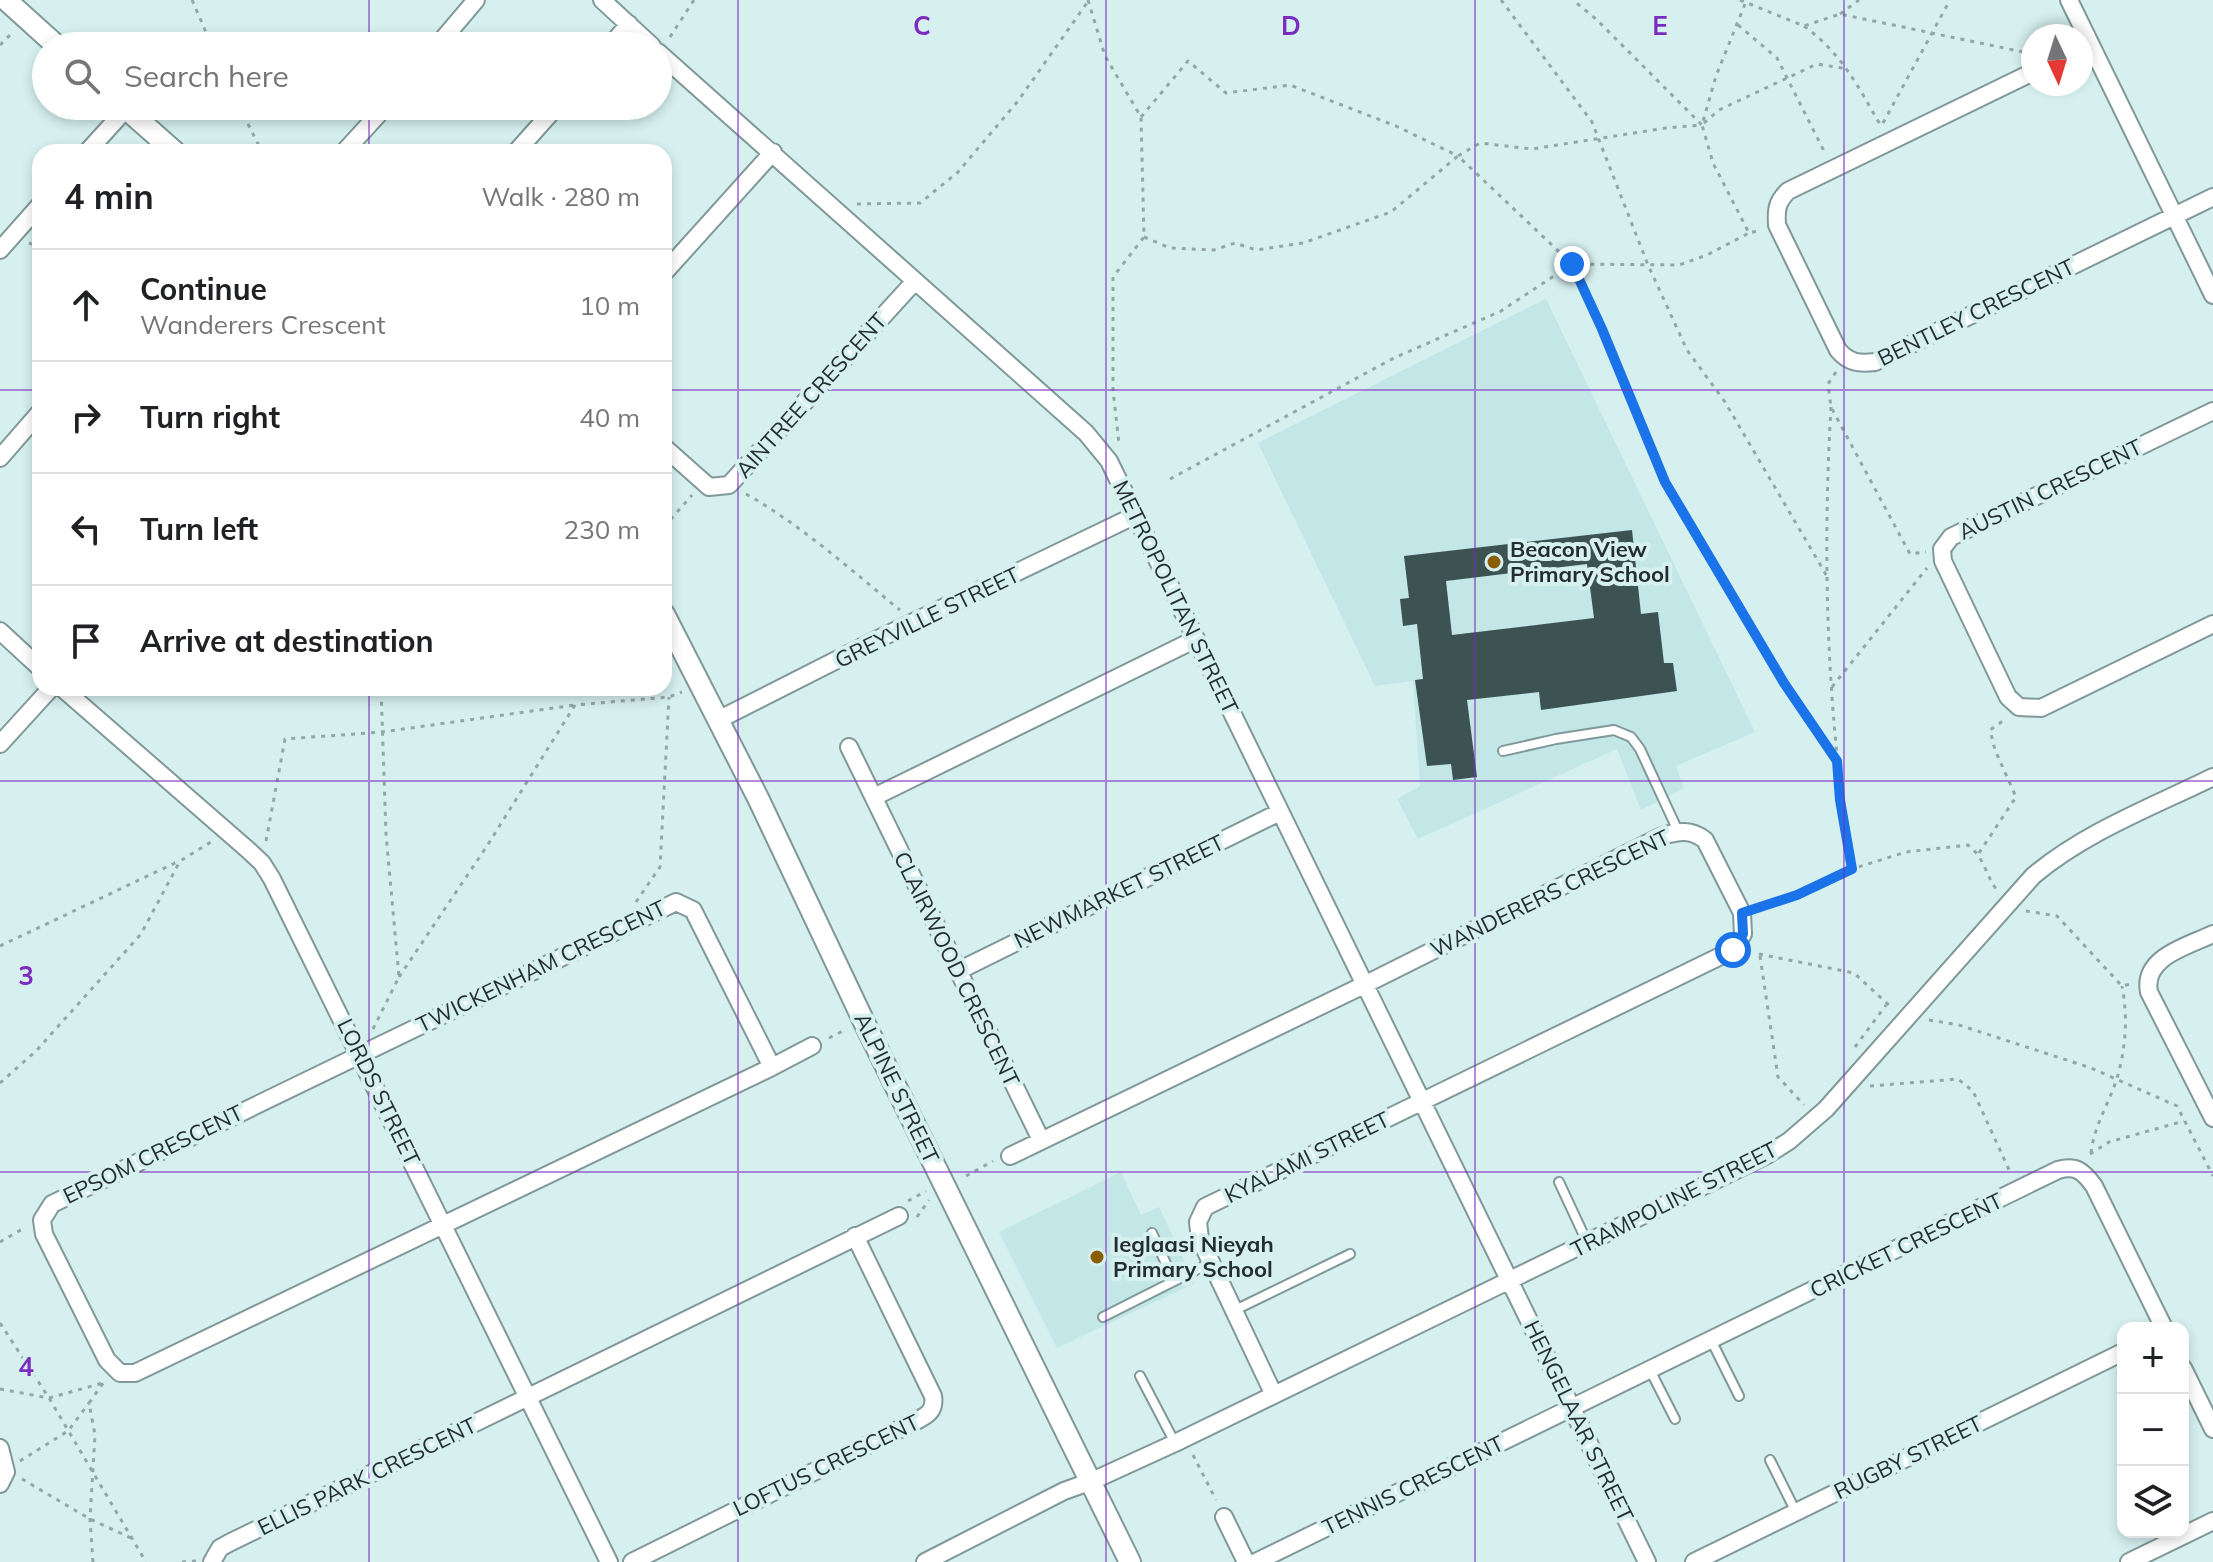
<!DOCTYPE html>
<meta charset="utf-8">
<style>
:root{--surface:#fff;--page:#f2f2f2;--text:#202124;--muted:#757577;--line:#e0e0e0}
body{margin:0;font-family:Mulish,sans-serif;background:var(--page);color:var(--text)}
.controls{position:absolute;right:24px;bottom:24px;display:grid;overflow:hidden;border-radius:16px;box-shadow:0 4px 12px #0003}
.controls button{width:72px;height:72px;display:grid;place-items:center;padding:0;border:0;border-bottom:2px solid var(--line);background:var(--surface);color:var(--text);font:40px sans-serif}
.compass{position:absolute;left:2021px;top:24px;width:72px;height:72px;border-radius:50%;background:var(--surface);box-shadow:0 4px 12px #0003;rotate:176deg}
.stop{position:absolute;width:24px;height:24px;margin:-18px;border:6px solid #1a73e8;border-radius:50%;background:#fff}
.stop.end{background:#1a73e8;border-color:#fff;box-shadow:0 2px 8px #0008}
.list{margin:0;padding:0;list-style:none}
h2{display:flex;justify-content:space-between;align-items:center;height:104px;margin:0;padding:0 32px;font-size:34px}
h2 small{font-size:26px;font-weight:400;color:var(--muted)}
.list li{display:grid;grid-template-columns:52px 1fr auto;gap:24px;align-items:center;box-sizing:border-box;height:112px;padding:0 32px;border-top:2px solid var(--line)}
.list b{display:block;font-size:30px;white-space:nowrap}
.list p{margin:0;font-size:26px;white-space:nowrap;color:var(--muted)}
.list em{font-size:26px;font-style:normal;color:var(--muted)}
.icon{flex:none;width:44px;height:44px;fill:none;stroke:currentColor;stroke-width:2;stroke-linecap:round;stroke-linejoin:round}
.map{position:relative;flex:none;width:2213px;height:1562px;overflow:hidden}
.search{position:absolute;background:var(--surface);box-shadow:0 4px 12px #0003;left:32px;top:32px;width:640px;height:88px;display:flex;align-items:center;gap:20px;box-sizing:border-box;padding:0 28px;border-radius:44px;color:var(--muted);font-size:30px}
.panel{position:absolute;background:var(--surface);box-shadow:0 4px 12px #0003;left:32px;top:144px;width:640px;height:552px;border-radius:24px}
.map>svg:first-child{display:block}
</style>
<div class="map">
<svg width="2213" height="1562" viewBox="0 0 2213 1562">
<rect width="100%" height="100%" fill="#d6f0f0"/>
<path fill="#c3e6e6" d="M1546 299 1755 732 1676 766 1684 788 1641 810 1617 749 1418 839 1397 799 1420 786 1413 681 1375 686 1258 443Z
M1121 1172 1141 1215 1159 1207 1195 1283 1057 1348 999 1232Z"/>
<path fill="#3c5253" fill-rule="evenodd" d="M1632 530 1641 614 1658 612 1664 663H1673L1677 691 1541 710 1539 692 1467 700 1477 777 1453 780 1451 764 1427 766 1415 680 1423 679 1417 624 1403 626 1400 599 1409 598 1404 556ZM1587 564 1594 618 1452 635 1446 581Z"/>
<g fill="none" stroke-linecap="round" stroke-linejoin="round">
<defs>
<path id="service" d="M1503 751 1556 739 1614 730 1631 737 1640 749 1678 831
M1559 1182 1587 1242
M1152 1233 1174 1281
M1233 1311 1350 1254
M1103 1317 1210 1263
M1711 1340 1739 1396
M1650 1370 1675 1419
M1140 1376 1175 1443
M1770 1460 1796 1512"/>
<path id="minor" d="M602 0 652 46
M2069 0 2213 295
M437 46 476 0
M610 46 629 24
M658 52 1086 433 1109 461 1647 1562
M2033 72 1788 191C1777 202 1776 209 1777 225L1838 350C1849 363 1859 364 1875 362L2213 197
M87 152 126 109
M344 152 386 106
M516 152 557 106
M0 250 40 205
M664 273 773 152
M2213 411 1951 537 1942 549 1943 561 2008 697 2019 707 2041 708 2213 624
M664 447 709 487 729 485 915 281
M0 458 40 412
M0 631 40 668
M62 688 247 849 262 863 272 879 609 1562
M718 720 872 642 1136 515
M0 744 51 688
M849 747 1041 1140
M874 797 1196 639
M2213 934C2188 946 2142 957 2149 992L2213 1118
M958 971 1280 812
M772 1067 693 910 676 902 52 1204 42 1220 44 1234 107 1360 120 1373H135L772 1067 812 1046
M1010 1156 1364 985 1662 836C1679 831 1691 829 1705 840L1742 913 1743 934 1733 950 1205 1207 1198 1222 1200 1239 1274 1395
M2183 1368 2213 1429
M0 1448 6 1472 0 1484
M1224 1517 1246 1562
M212 1562 220 1548 229 1543 899 1216
M632 1562 910 1424C924 1417 936 1413 933 1396L855 1236
M925 1562 1064 1491 1092 1481 1175 1443 1767 1155 1789 1141 1826 1109 2033 876C2085 832 2152 807 2213 777
M1256 1562 2058 1170C2076 1165 2083 1171 2094 1186L2164 1328
M1694 1562 2123 1352
M2129 1562 2213 1521"/>
<path id="tertiary" d="M6 0 57 46
M123 106 175 152
M664 614 758 798 864 1022 1130 1562"/>
</defs>
<use href="#service" stroke="#809899" stroke-width="12"/>
<use href="#minor" stroke="#809899" stroke-width="20"/>
<use href="#tertiary" stroke="#809899" stroke-width="24"/>
<path stroke="#93a7a7" stroke-width="3" stroke-dasharray="4 6" stroke-linecap="butt" d="M192 0 212 46
M1088 0 1105 56 1141 117 1144 237 1113 277V390L1119 444
M1501 0 1592 122 1648 265 1687 350 1725 402 1828 578
M1740 0 1804 26 1840 14 2033 54
M1745 4 1716 76 1702 125 1713 163 1749 233 1761 230
M1840 14 1859 0
M1738 25 1777 58 1826 155
M1804 26C1843 55 1857 85 1881 126
M670 37 694 0
M0 45 11 34
M239 106 262 152
M1141 117 1188 61 1226 93 1290 85 1396 126 1458 156 1480 143 1532 149 1666 128 1702 125 1596 19 1573 0
M1704 123 1719 110 1817 64 1848 69
M1883 123 1950 0
M857 204 920 203 958 172 1018 101 1089 0
M1144 237 1170 248 1214 250 1235 243 1256 250 1303 243 1391 212 1458 156 1572 264 1679 265 1707 255 1749 233
M29 243 40 247
M1836 372 1828 384 1831 407 1910 554 1926 552
M1831 407C1822 561 1827 717 1852 869
M1170 479 1394 358 1501 311 1572 264 1602 329 1665 482 1784 683 1837 761
M746 494C801 525 851 570 900 610
M664 527 692 495
M1832 687 1927 568
M266 841 285 739 382 732 575 705
M1979 853 2016 797 1995 750 1990 730 2007 718
M636 902 660 867 669 697
M1757 908 1797 895 1852 869 1906 852 1968 845C1984 857 1985 873 1996 889
M2026 911 2057 916 2122 986 2131 984
M0 946 177 862
M1759 954 1854 973 1892 1008
M1760 956 1778 1077 1804 1105
M399 977 487 846 575 705 669 697 682 692
M1929 1020 1959 1025 2091 1068 2177 1106 2213 1176
M373 1029 399 977 386 834 381 688
M829 1038 847 1029
M1855 1047 1886 1005
M0 1083 36 1051 141 934 180 861 211 842
M1870 1086 1958 1079 1973 1091 2010 1172
M2091 1153C2094 1125 2109 1104 2117 1078 2126 1048 2128 1016 2122 986
M2090 1154 2109 1142 2184 1121
M966 1176 993 1161
M908 1201 926 1191
M917 1217 929 1200
M0 1242 24 1228
M0 1323 49 1398 146 1562
M0 1389 49 1398 103 1383
M1193 1455 1216 1500
M20 1461 68 1431 89 1403
M22 1479 90 1519 131 1538
M93 1562 90 1519 95 1435 89 1403 104 1382
M182 1562 196 1561"/>
<use href="#service" stroke="#fff" stroke-width="8"/>
<use href="#minor" stroke="#fff" stroke-width="16"/>
<use href="#tertiary" stroke="#fff" stroke-width="20"/>
</g>
<g fill="none" stroke-linecap="round" stroke-linejoin="round">
<path stroke="#1a73e8" stroke-width="10" d="M1572 264 1602 329 1665 482 1784 683 1837 761 1840 800 1852 869 1797 895 1742 913 1743 934 1733 950"/>
</g>
<path fill="none" stroke="#7b2cbf" stroke-width="2" stroke-opacity="0.55" d="M369 0V46M738 0V1562M1106 0V1562M1475 0V1562M1844 0V1562M369 106V152M0 390H40M664 390H2213M369 688V1562M0 781H2213M0 1172H2213"/>
<g fill="#8a5d00" stroke="#d6f0f0" stroke-width="3">
<circle cx="1494" cy="562" r="8"/>
<circle cx="1097" cy="1257" r="8"/>
</g>
<g text-anchor="middle" dominant-baseline="central" stroke-width="8" stroke-linejoin="round" paint-order="stroke">
<g font-size="22" fill="#242e2f" stroke="#d6f0f0">
<text transform="translate(1976 312) rotate(-26)">BENTLEY CRESCENT</text>
<text transform="translate(811 395) rotate(-48)">AINTREE CRESCENT</text>
<text transform="translate(2050 489) rotate(-26)">AUSTIN CRESCENT</text>
<text transform="translate(1176 597) rotate(64)">METROPOLITAN STREET</text>
<text transform="translate(927 617) rotate(-26)">GREYVILLE STREET</text>
<text transform="translate(1119 891) rotate(-26)">NEWMARKET STREET</text>
<text transform="translate(1550 893) rotate(-26)">WANDERERS CRESCENT</text>
<text transform="translate(541 966) rotate(-26)">TWICKENHAM CRESCENT</text>
<text transform="translate(957 969) rotate(64)">CLAIRWOOD CRESCENT</text>
<text transform="translate(897 1088) rotate(64)">ALPINE STREET</text>
<text transform="translate(379 1092) rotate(64)">LORDS STREET</text>
<text transform="translate(153 1154) rotate(-26)">EPSOM CRESCENT</text>
<text transform="translate(1307 1157) rotate(-26)">KYALAMI STREET</text>
<text transform="translate(1674 1199) rotate(-27)">TRAMPOLINE STREET</text>
<text transform="translate(1906 1245) rotate(-26)">CRICKET CRESCENT</text>
<text transform="translate(1579 1421) rotate(64)">HENGELAAR STREET</text>
<text transform="translate(1908 1457) rotate(-26)">RUGBY STREET</text>
<text transform="translate(826 1465) rotate(-26)">LOFTUS CRESCENT</text>
<text transform="translate(367 1476) rotate(-26)">ELLIS PARK CRESCENT</text>
<text transform="translate(1413 1485) rotate(-26)">TENNIS CRESCENT</text>
</g>
<g font-size="22" font-weight="bold" fill="#242e2f" stroke="#d6f0f0" text-anchor="start">
<text x="1510" y="549">Beacon View<tspan x="1510" dy="25">Primary School</tspan></text>
<text x="1113" y="1244">Ieglaasi Nieyah<tspan x="1113" dy="25">Primary School</tspan></text>
</g>
</g>
<g font-size="26" text-anchor="middle" font-weight="bold" fill="#7b2cbf" stroke="#d6f0f0" stroke-width="8" stroke-linejoin="round" paint-order="stroke">
<text x="922" y="35">C</text>
<text x="1291" y="35">D</text>
<text x="1660" y="35">E</text>
<text x="26" y="985">3</text>
<text x="26" y="1376">4</text>
</g>
</svg>
<div class="controls">
<button>+</button>
<button>−</button>
<button><svg class="icon" aria-label="layers" viewBox="0 0 24 24"><path d="M12 4l9 5-9 5-9-5zM3 14l9 5 9-5"/></svg></button>
</div>
<svg class="compass" viewBox="-18 -18 36 36"><path d="M0-13l5 13h-10z" fill="#e53935"/><path d="M0 13l5-13h-10z" fill="#757577"/></svg>
<div class="stop" style="left:1733px;top:950px"></div>
<div class="stop end" style="left:1572px;top:264px"></div>
<div class="search"><svg class="icon" aria-label="search" viewBox="0 0 24 24"><circle cx="10" cy="10" r="6"/><path d="M15 15l6 6"/></svg>Search here</div>
<section class="panel">
<h2>4 min<small>Walk · 280 m</small></h2>
<ul class="list">
<li><svg class="icon" aria-label="ahead" viewBox="0 0 24 24"><path d="M12 20V5M6 11l6-6 6 6"/></svg><div><b>Continue</b><p>Wanderers Crescent</p></div><em>10 m</em></li>
<li><svg class="icon" aria-label="right" viewBox="0 0 24 24"><path d="M7 20v-9h11M14 6l5 5-5 5"/></svg><div><b>Turn right</b></div><em>40 m</em></li>
<li><svg class="icon" aria-label="left" viewBox="0 0 24 24"><path d="M17 20v-9H6M10 6l-5 5 5 5"/></svg><div><b>Turn left</b></div><em>230 m</em></li>
<li><svg class="icon" aria-label="arrive" viewBox="0 0 24 24"><path d="M6 21V4h12l-3 4 3 4H6"/></svg><div><b>Arrive at destination</b></div></li>
</ul>
</section>
</div>
